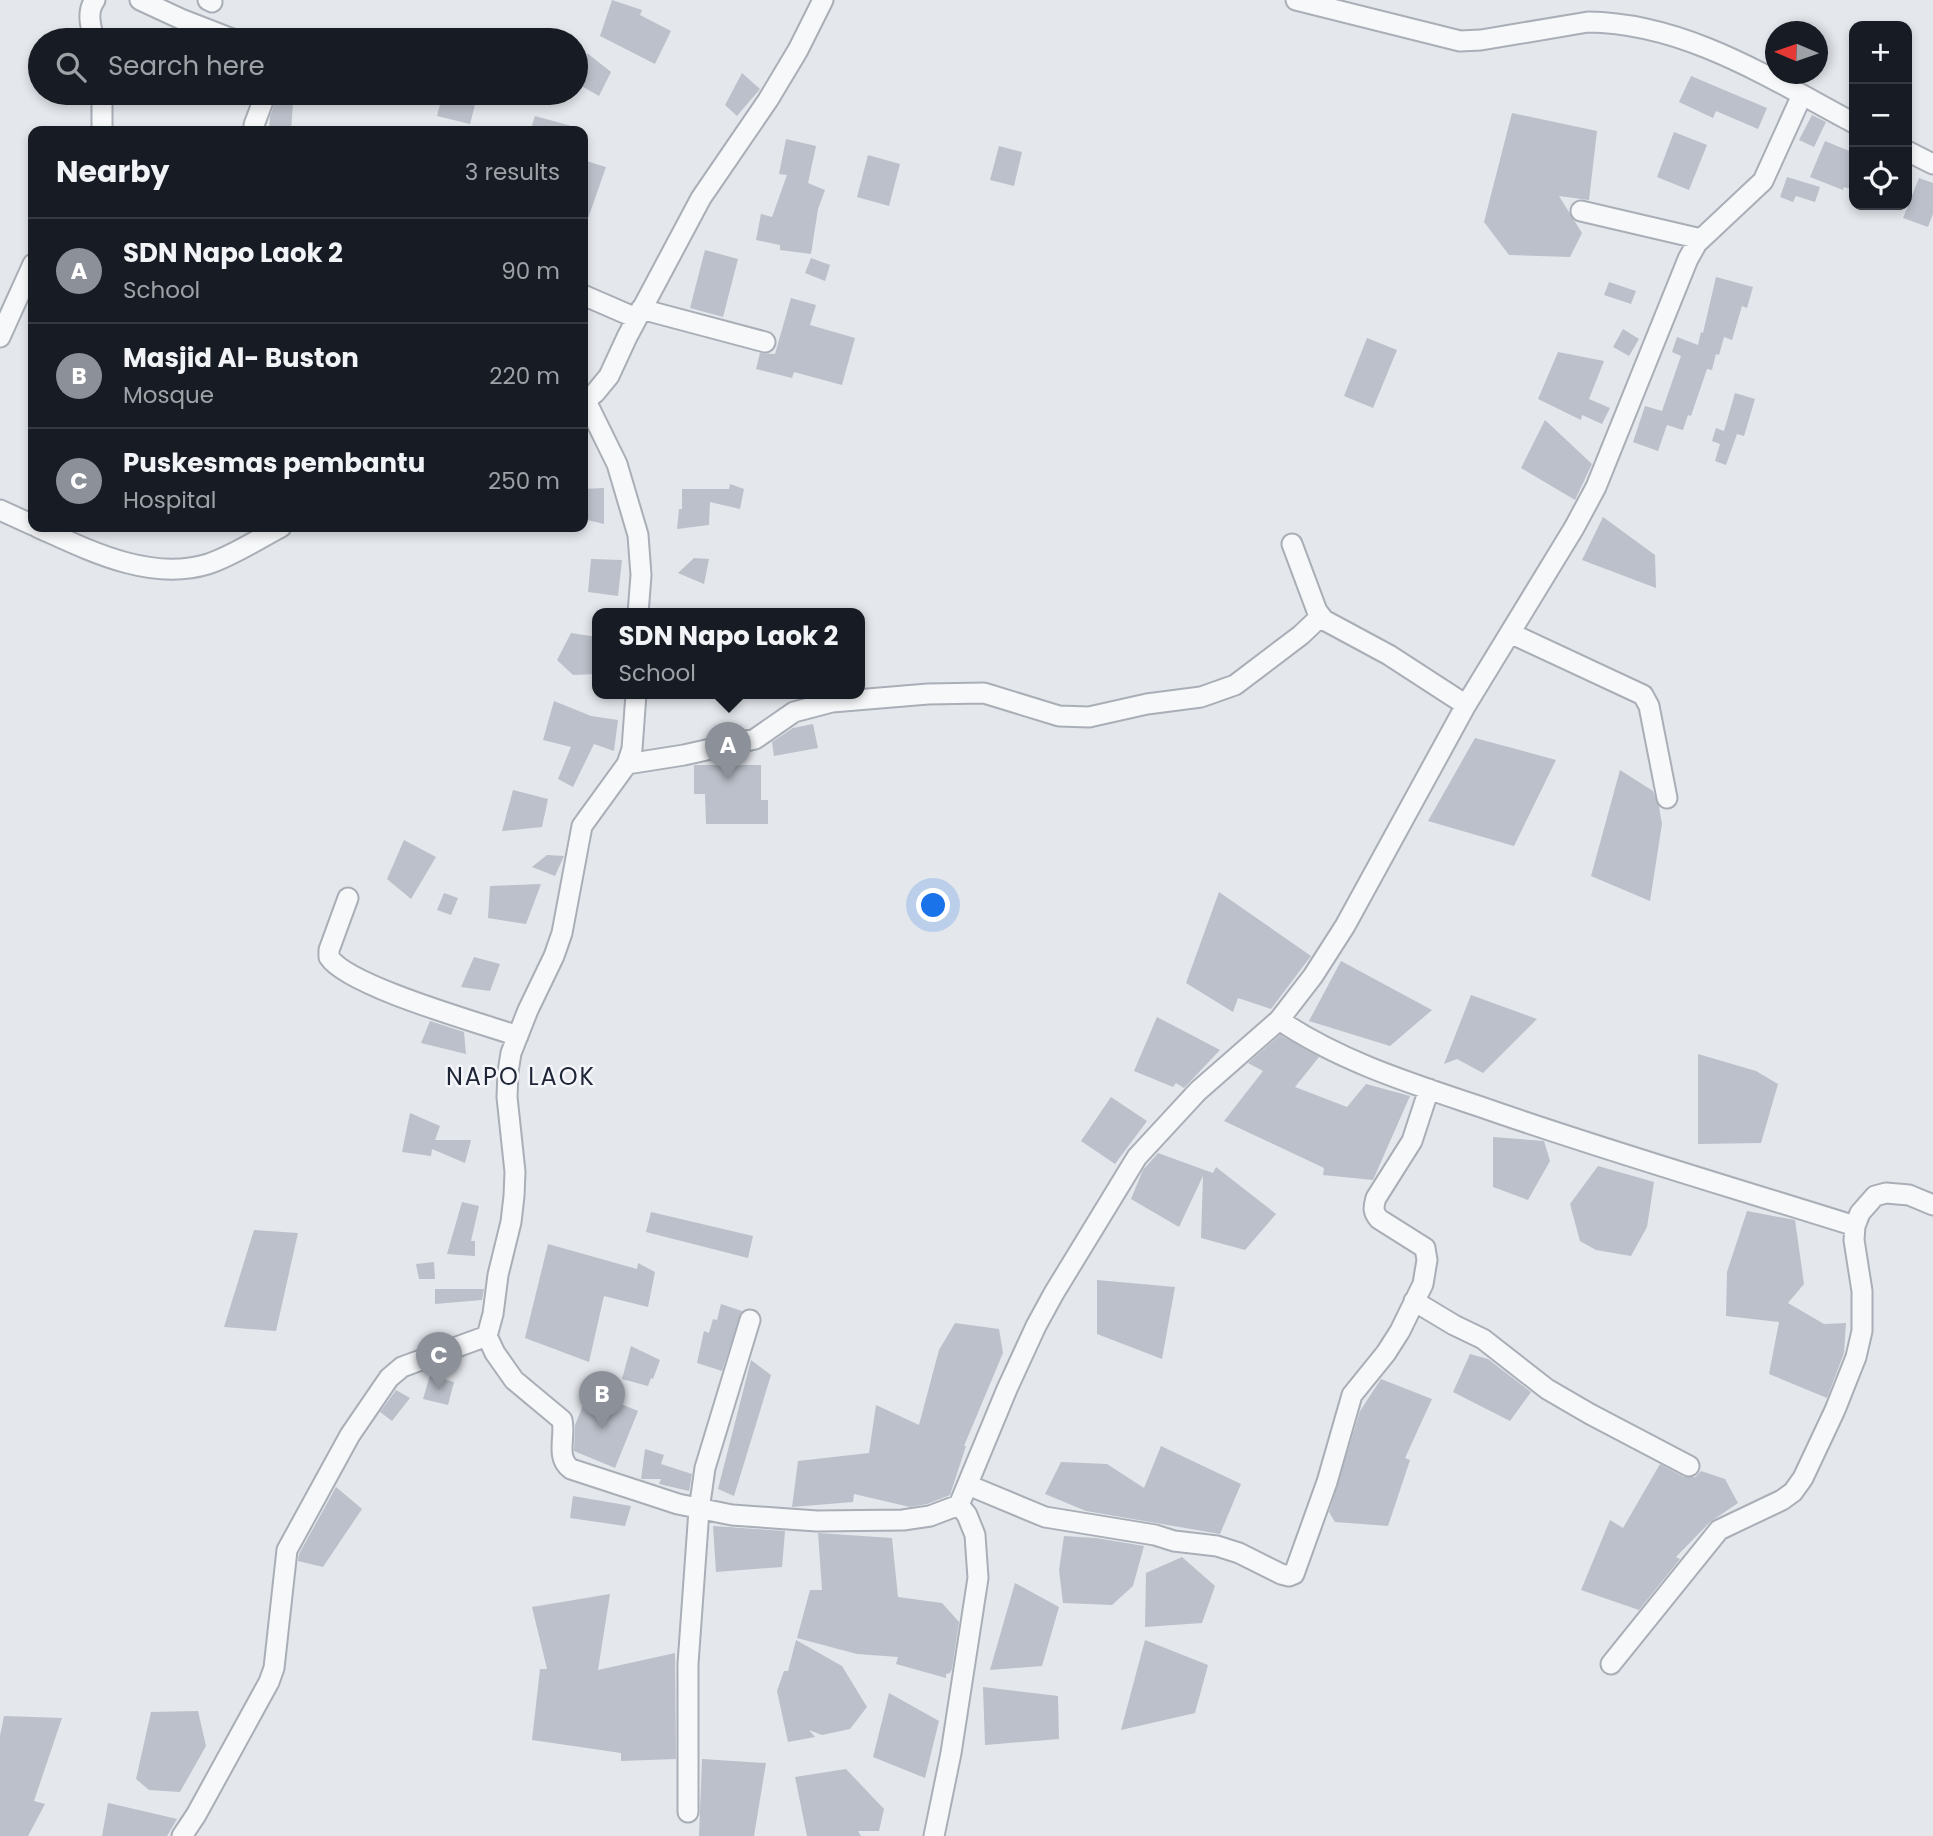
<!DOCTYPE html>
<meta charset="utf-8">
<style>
:root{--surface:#171b24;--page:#242831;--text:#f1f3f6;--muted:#9ea1a6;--line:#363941;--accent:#8c9099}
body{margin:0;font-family:Poppins,sans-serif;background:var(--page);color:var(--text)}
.controls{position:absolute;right:21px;top:21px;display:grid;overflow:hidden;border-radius:14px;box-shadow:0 4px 10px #0003}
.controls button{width:63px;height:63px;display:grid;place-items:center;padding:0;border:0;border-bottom:2px solid var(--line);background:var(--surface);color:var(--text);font:35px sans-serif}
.compass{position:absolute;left:1765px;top:21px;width:63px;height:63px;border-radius:50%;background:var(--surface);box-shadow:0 4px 10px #0003;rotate:272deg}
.you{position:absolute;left:934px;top:906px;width:24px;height:24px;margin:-18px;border:5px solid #fff;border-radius:50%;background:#1a73e8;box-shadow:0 0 0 10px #1a73e833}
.badge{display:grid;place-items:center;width:46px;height:46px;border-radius:50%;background:var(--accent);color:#fff;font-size:23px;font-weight:700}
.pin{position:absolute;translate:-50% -58px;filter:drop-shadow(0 2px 4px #0008)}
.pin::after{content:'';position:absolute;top:37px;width:24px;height:21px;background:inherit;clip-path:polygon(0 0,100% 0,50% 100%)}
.popup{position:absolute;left:592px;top:608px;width:273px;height:91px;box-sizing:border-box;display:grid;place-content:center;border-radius:14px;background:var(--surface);filter:drop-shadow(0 2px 5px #0005);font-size:23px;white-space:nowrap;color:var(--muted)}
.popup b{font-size:26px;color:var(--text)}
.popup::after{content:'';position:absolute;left:50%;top:100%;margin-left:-14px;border:14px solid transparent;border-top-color:var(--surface)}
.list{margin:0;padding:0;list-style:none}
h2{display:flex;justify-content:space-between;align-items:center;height:91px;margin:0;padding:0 28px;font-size:30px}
h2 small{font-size:23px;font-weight:400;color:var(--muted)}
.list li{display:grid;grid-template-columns:46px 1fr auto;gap:21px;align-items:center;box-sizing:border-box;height:105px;padding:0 28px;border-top:2px solid var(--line)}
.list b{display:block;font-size:26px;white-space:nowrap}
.list p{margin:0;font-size:23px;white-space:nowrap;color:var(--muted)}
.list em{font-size:23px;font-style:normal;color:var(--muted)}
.icon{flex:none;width:38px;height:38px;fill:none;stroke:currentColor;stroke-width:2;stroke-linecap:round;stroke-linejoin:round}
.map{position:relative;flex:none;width:1933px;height:1836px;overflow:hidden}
.search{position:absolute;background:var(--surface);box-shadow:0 4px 10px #0003;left:28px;top:28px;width:560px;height:77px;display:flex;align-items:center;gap:18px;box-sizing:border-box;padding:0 24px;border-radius:38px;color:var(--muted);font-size:26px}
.panel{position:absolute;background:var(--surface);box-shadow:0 4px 10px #0003;left:28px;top:126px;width:560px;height:406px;border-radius:14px}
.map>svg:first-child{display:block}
</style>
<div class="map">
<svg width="1933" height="1836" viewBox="0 0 1933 1836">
<rect width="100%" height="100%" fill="#e4e7ec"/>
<path fill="#bbc0ca" d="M612 0 642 10 640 15 671 31 655 64 600 36Z
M587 53 611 72 599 96 576 83V74Z
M742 73 760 89 737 116 725 105Z
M1691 76 1767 108 1758 129 1716 111 1713 118 1679 102Z
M443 93H478L470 124 437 116Z
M275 103 293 104 291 131H269L270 116Z
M1512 113 1597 131 1589 200 1559 196 1582 233 1570 257 1509 255 1484 222Z
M1812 115 1826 122 1814 147 1799 140Z
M535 116 575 127V131H530Z
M1674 132 1707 145 1689 190 1657 177Z
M786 139 816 146 808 183 825 190 818 209 811 254 780 250V245L756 240 761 214 772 217 787 175 779 174Z
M1825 141 1854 153V190L1844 187 1843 190 1810 177Z
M999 146 1022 152 1014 186 990 180Z
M868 155 900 164 889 206 857 197Z
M583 160 606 167 585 227 583 226Z
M1787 177 1820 187 1815 202 1796 196 1793 202 1780 197Z
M1919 178 1933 183V214L1928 227 1903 218Z
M705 250 738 259 723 317 690 308Z
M811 258 830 265 825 281 805 273Z
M1716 277 1753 287 1747 308 1742 306 1732 340 1724 337 1719 355 1716 354 1712 370 1707 369 1691 416 1688 415 1683 430 1667 425 1658 451 1633 442 1645 406 1662 411 1681 356 1672 352 1677 337 1698 345 1701 332 1703 333Z
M1609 282 1636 291 1631 304 1604 295Z
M791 298 816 305 810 325 855 338 842 385 794 372 792 378 756 369 760 353 775 354Z
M1623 329 1639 339 1629 356 1613 347Z
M1367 338 1397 350 1373 408 1344 396Z
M1558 352 1604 361 1589 399 1610 408 1602 424 1582 415 1581 420 1538 399Z
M1735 393 1755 399 1744 436 1737 434 1726 465 1715 461 1720 444 1712 441 1716 428 1724 431Z
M1545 420 1592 464 1575 500 1521 468Z
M730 484 744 489 740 509 710 502 709 525 677 529 679 509H682V489H729Z
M604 488V524L583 519V489Z
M1603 517 1655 555 1656 588 1582 560Z
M694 558 709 559 704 584 678 573Z
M591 559 622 560 618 596 588 592Z
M571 633 597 637V674L573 675 557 660Z
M554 701 591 716 618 720 614 751 594 744 573 787 558 779 571 747 543 740Z
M813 724 818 748 774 756 772 742 793 728Z
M1475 738 1556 760 1514 846 1428 821Z
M694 765H761V800H768V824H706L705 794H694Z
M1620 770 1653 791 1659 807 1662 824 1650 901 1591 876Z
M513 790 548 799 542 827 502 831Z
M404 840 436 857 411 899 387 879Z
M547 855 564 856 555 876 532 867Z
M541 884 526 924 488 918 490 886Z
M1219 892 1311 956 1271 1009 1238 998 1233 1012 1186 983Z
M444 893 458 898 451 915 437 910Z
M474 957 500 964 490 991 461 987Z
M1341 961 1432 1010 1390 1046 1309 1021Z
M1471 995 1537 1019 1483 1073 1457 1059 1444 1064Z
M1157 1017 1220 1050 1184 1088 1176 1083 1173 1087 1134 1071Z
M430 1021 464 1032 466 1054 421 1043Z
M1280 1035 1319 1057 1295 1087 1347 1107 1366 1084 1410 1096 1373 1180 1323 1175 1324 1168 1224 1121 1263 1071 1248 1063Z
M1698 1054 1756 1071 1778 1084 1761 1143 1698 1144Z
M1111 1097 1147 1121 1115 1164 1081 1141Z
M410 1113 440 1126 435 1140H471L465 1163 432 1149 431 1156 402 1152Z
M1493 1137 1544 1141 1550 1161 1528 1200 1493 1187Z
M1158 1153 1213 1173 1216 1167 1276 1214 1245 1250 1201 1238 1203 1176 1179 1227 1131 1199 1143 1170Z
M1598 1166 1654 1182 1647 1227 1631 1256 1596 1250 1580 1241 1570 1204Z
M462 1202 479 1206 471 1241H475V1256L447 1254Z
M1747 1211 1795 1220 1804 1284 1788 1303 1824 1324 1846 1323 1844 1353 1827 1398 1769 1374 1779 1322 1726 1316 1727 1272Z
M651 1212 753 1236 748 1258 646 1232Z
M254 1230 298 1233 276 1331 224 1327Z
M548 1244 637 1269 638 1263 655 1272 648 1307 604 1296 589 1362 525 1338Z
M434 1262 435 1279H419L416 1264Z
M1097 1280 1175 1287 1162 1359 1097 1334Z
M435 1289H484L482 1300 435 1304Z
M721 1304 742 1311 722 1371 697 1363 704 1331 709 1333 713 1319 717 1320Z
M955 1323 999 1329 1003 1353 964 1446H966L950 1495 927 1504 910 1507 854 1494 853 1502 792 1507 798 1461 869 1453 876 1405 919 1425 939 1350Z
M631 1346 660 1360 653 1379 651 1378 648 1386 622 1379Z
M1470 1354 1488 1359 1531 1392 1510 1421 1453 1392Z
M751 1360 771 1375 734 1496 718 1489Z
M430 1375 454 1382 448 1405 423 1399Z
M1381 1379 1432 1399 1405 1458 1410 1460 1388 1526 1335 1522 1329 1512 1360 1411Z
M396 1390 410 1398 392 1421 380 1412Z
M589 1391 638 1411 615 1468 574 1451 575 1425Z
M1161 1446 1241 1484 1220 1534 1086 1511 1045 1494 1061 1462 1107 1464 1144 1488Z
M645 1449 664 1455 661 1464 692 1474 689 1491 659 1484 661 1479H641Z
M1660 1464 1684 1477H1695L1701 1471 1725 1479 1738 1503 1710 1522 1676 1557 1680 1559 1639 1610 1581 1590 1610 1520 1623 1528Z
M336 1487 362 1509 323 1567 298 1561 299 1554Z
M573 1496 631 1506 625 1526 570 1518Z
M713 1526 785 1531 782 1567 716 1572Z
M818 1533 892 1538 898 1597 942 1603 959 1622 952 1669 950 1673 946 1674V1678L896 1664 898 1657 857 1654 797 1638 810 1590H822Z
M1064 1536 1096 1538 1144 1546 1133 1586 1112 1605 1063 1603 1059 1570Z
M1182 1557 1215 1586 1202 1623 1145 1627 1146 1573Z
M1015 1583 1059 1607 1042 1666 990 1670Z
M610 1594 598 1670 675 1653 676 1759 621 1761V1753L532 1740 540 1669H547L532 1607Z
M796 1640 842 1666 867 1707 850 1729 822 1735 809 1730 815 1737 788 1742 777 1691 784 1671H788Z
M1145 1640 1208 1665 1195 1713 1121 1730Z
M983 1687 1058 1696 1059 1739 985 1745Z
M889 1693 939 1721 925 1778 873 1757Z
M198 1711 206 1746 180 1792 149 1790 136 1779 151 1712Z
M4 1716 62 1718 34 1801 45 1804 28 1836H0V1736Z
M702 1759 766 1763 754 1836H699Z
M846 1769 884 1809 879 1831H858L861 1836H807L795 1777Z
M108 1803 143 1811 177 1819 167 1836H102Z"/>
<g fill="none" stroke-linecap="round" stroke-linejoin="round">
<defs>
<path id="minor" d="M140 0 181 19 235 40
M208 0 212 2
M1296 0 1460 41 1481 40 1588 22C1686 23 1771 79 1854 123
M94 40C91 27 86 12 95 0
M102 131V93
M255 131 254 125 266 93
M1907 151 1933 164
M1581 211 1701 239
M583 295 636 318
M641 309 765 342
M0 337 33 264
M586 401 617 464 638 535 641 575 638 614
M583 402 595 393 609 376 627 337 701 198 768 100 798 50 823 0
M0 510 33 525
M37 527C88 550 150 582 208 564 233 556 258 539 281 527
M1292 544 1317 611 1324 620 1389 655 1466 705
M1510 633 1643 695 1649 706 1667 798
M636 694 632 749 627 764 582 826 562 933 554 956 528 1010 511 1053 508 1072 507 1097 515 1172 514 1196 511 1222 498 1275 493 1314 487 1336 495 1353 514 1380 562 1420C566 1436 555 1458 571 1469L678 1504 732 1515 817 1521 903 1520 930 1516 959 1505 1007 1389 1036 1326 1054 1293 1137 1157 1198 1091 1279 1020 1313 976 1345 926 1466 705 1574 528 1596 487 1688 259 1697 243 1763 181 1802 95
M627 764 684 755 755 739 794 712 832 702 928 694 984 693 1059 716 1089 717 1147 704 1201 697 1235 685 1301 635 1321 616
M348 898 329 950V957C347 986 480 1023 518 1036
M1279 1020C1341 1062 1413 1084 1484 1108 1607 1151 1731 1187 1855 1226
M1414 1301 1454 1325 1483 1339 1547 1389 1590 1414 1689 1466
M968 1485 1045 1517 1155 1535 1174 1541 1217 1546 1239 1553 1281 1574 1289 1576 1294 1574 1327 1482 1352 1395 1386 1353 1400 1331 1423 1284 1427 1260 1425 1248 1379 1219C1373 1212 1373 1208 1376 1198L1412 1141 1429 1089
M1611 1664 1719 1530 1782 1500 1793 1492 1803 1478 1835 1410 1856 1357 1862 1331V1291L1854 1240 1855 1226 1860 1213 1875 1196 1886 1193 1909 1195 1933 1205
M688 1812V1664L699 1510 705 1468 750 1320
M182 1836 196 1815 269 1682 274 1668 287 1550 350 1435 389 1378 402 1367 487 1336
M934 1836 951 1753 978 1578 975 1535 967 1515 959 1505"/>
</defs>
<use href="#minor" stroke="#a9aeb7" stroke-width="23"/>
<use href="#minor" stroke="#f7f8fa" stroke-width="19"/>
</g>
<g text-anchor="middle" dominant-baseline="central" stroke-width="5" stroke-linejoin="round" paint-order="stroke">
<g font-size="24" letter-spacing="2" fill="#1d2536" stroke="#f4f6f9">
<text x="521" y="1076">NAPO LAOK</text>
</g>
</g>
</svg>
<div class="controls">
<button>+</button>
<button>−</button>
<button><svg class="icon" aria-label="locate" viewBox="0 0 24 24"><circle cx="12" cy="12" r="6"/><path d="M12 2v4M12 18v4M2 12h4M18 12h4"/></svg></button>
</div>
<svg class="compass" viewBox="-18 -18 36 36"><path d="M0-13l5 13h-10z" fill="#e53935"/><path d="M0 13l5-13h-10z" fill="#9ea1a6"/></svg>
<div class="you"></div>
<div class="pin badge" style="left:728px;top:780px">A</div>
<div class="popup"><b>SDN Napo Laok 2</b>School</div>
<div class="pin badge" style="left:602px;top:1429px">B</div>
<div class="pin badge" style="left:439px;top:1390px">C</div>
<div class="search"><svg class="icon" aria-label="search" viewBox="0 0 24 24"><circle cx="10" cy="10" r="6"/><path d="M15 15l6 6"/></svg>Search here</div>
<section class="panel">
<h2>Nearby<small>3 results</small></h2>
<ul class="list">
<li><span class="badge">A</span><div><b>SDN Napo Laok 2</b><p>School</p></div><em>90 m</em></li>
<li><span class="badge">B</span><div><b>Masjid Al- Buston</b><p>Mosque</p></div><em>220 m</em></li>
<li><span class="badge">C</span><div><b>Puskesmas pembantu</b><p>Hospital</p></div><em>250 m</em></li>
</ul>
</section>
</div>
